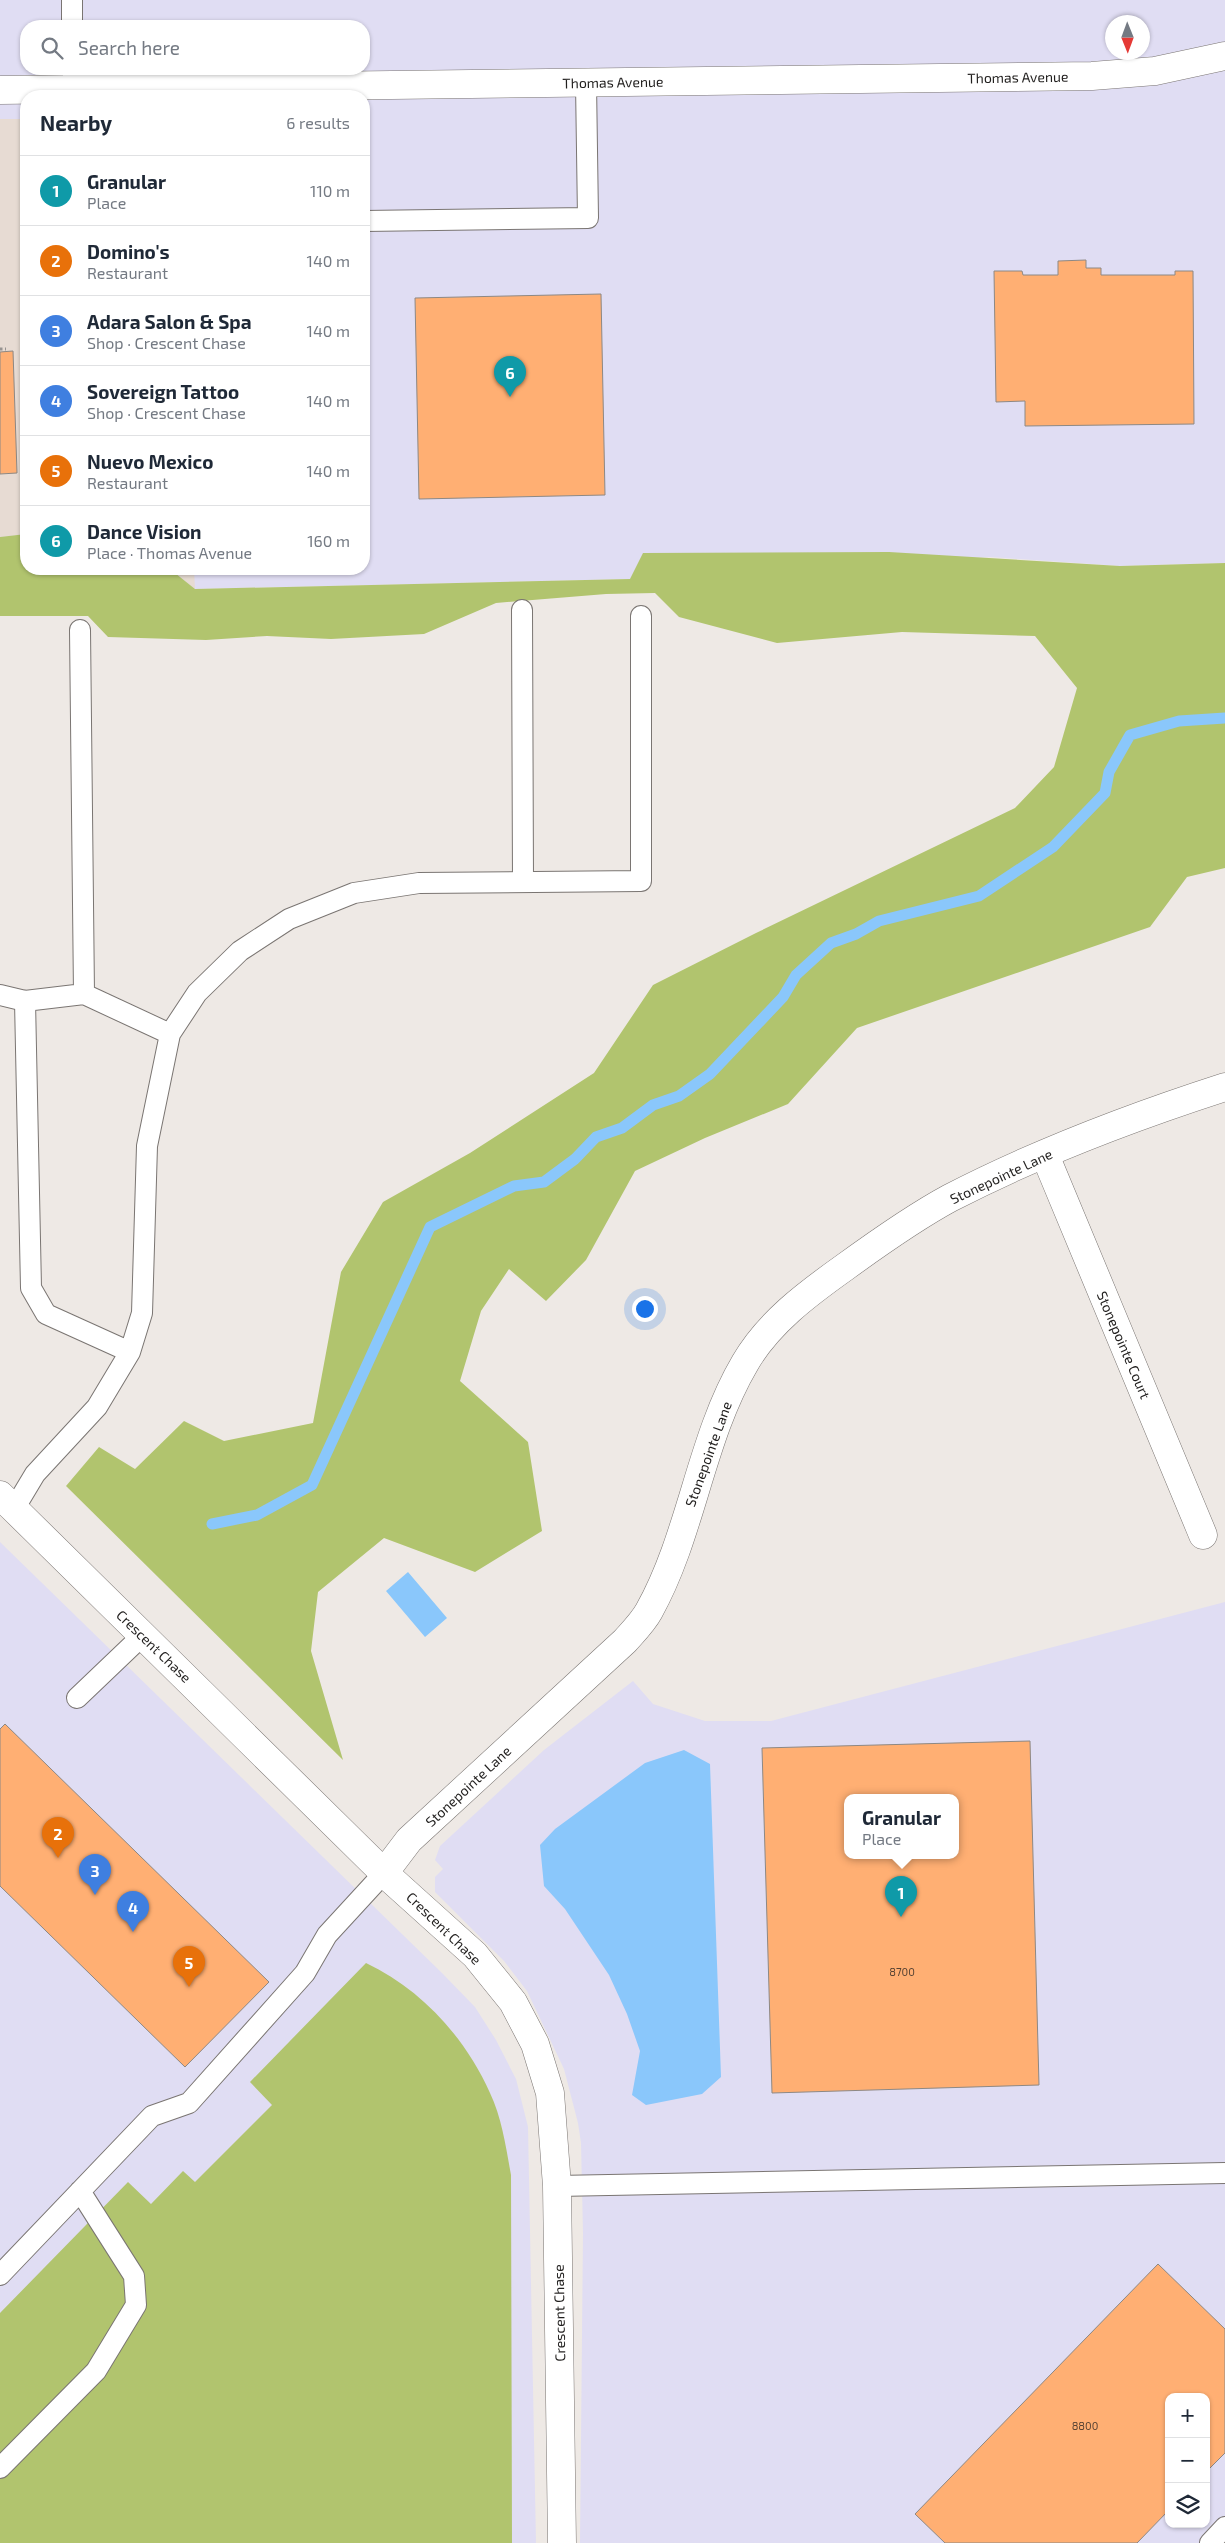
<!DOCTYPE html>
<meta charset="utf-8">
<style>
:root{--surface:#fff;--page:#f6f6f7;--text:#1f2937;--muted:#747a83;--line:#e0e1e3;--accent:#0f766e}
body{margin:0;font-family:"Exo 2",sans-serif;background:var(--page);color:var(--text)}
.controls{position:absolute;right:15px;bottom:15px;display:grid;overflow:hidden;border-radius:10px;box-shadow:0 1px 4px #0004}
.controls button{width:45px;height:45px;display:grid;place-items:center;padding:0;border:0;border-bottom:1px solid var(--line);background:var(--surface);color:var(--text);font:25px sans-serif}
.compass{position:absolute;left:1105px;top:15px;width:45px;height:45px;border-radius:50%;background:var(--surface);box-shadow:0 1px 4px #0004;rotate:179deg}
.you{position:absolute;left:644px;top:1308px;width:18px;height:18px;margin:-12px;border:4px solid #fff;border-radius:50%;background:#1a73e8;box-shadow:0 0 0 8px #1a73e833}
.badge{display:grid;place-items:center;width:32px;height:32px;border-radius:50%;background:var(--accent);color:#fff;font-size:16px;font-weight:700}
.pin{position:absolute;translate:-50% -41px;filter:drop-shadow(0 1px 2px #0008)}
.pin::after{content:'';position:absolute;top:26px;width:18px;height:15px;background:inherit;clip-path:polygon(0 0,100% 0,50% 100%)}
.popup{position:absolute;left:844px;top:1794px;width:115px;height:65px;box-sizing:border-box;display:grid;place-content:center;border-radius:10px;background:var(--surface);filter:drop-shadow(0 1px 4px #0005);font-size:16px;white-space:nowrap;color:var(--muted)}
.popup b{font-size:19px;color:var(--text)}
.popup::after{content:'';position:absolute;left:50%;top:100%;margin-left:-10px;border:10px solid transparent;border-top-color:var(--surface)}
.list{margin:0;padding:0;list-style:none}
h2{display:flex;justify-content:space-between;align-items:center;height:65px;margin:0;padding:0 20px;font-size:21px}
h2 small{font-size:16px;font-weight:400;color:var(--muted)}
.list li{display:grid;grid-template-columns:32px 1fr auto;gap:15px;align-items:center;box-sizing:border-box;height:70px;padding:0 20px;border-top:1px solid var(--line)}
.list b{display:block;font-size:19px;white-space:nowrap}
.list p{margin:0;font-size:16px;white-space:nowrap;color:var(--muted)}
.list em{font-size:16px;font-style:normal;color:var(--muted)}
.icon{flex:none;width:28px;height:28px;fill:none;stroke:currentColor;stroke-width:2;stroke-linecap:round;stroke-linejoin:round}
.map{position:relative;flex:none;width:1225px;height:2543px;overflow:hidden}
.search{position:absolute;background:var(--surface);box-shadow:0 1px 4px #0004;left:20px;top:20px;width:350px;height:55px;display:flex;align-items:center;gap:12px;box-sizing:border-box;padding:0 18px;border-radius:20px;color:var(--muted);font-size:19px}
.panel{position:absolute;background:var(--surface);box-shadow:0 1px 4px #0004;left:20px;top:90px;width:350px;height:485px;border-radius:20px}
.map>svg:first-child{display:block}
</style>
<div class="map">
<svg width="1225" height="2543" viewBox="0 0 1225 2543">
<rect width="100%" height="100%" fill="#eee9e5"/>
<path fill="#e0ddf3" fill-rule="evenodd" d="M0 0H1225V563L1120 566 991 557 631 579 195 589 170 569H364V96H26V534L0 537ZM1112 22H1142V52H1112ZM26 26H364V69H26Z
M0 1542 442 1973 475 2007 496 2040 516 2079 528 2127 536 2543H0Z
M1225 1602V2543H580L583 2233 581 2143 578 2123 564 2069 527 1991 504 1961 435 1892V1877L443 1869 435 1860 440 1846 544 1750 633 1681 653 1704 705 1721H771ZM847 1798H955V1856H847ZM1169 2397H1206V2524H1169Z"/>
<path fill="#e7dbd3" d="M0 119H26V534L0 537Z
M170 569H194L195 589Z"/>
<path fill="#b1c46e" d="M26 534V569H170L195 589 630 579 643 553 889 552 1120 566 1225 563V868L1187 877 1150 927 857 1028 788 1104 705 1138 635 1171 586 1260 546 1301 509 1269 481 1311 460 1381 528 1442 542 1531 475 1572 384 1538 318 1592 311 1651 343 1760 66 1486 99 1447 135 1469 184 1421 224 1441 313 1423 341 1272 383 1202 470 1153 594 1073 653 985 756 933 1015 808 1054 767 1077 688 1035 636 902 632 777 643 679 617 655 593 606 594 496 603 424 634 331 639 267 636 206 640 108 637 88 616H0V537Z
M366 1963C421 1989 465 2037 490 2093 502 2118 506 2148 511 2175L512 2543H0V2313L128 2182 151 2204 183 2171 195 2182 272 2105 250 2082Z"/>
<path fill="#8ac7fb" d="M408 1572 447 1618 425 1637 386 1591Z
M684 1750 710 1764 721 2077 702 2094 646 2105 632 2095 640 2051 627 2014 609 1975 565 1909 544 1886 540 1845 555 1829 645 1763Z"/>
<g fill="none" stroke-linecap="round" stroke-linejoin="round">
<path stroke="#8ac7fb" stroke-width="11" d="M212 1524 257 1515 312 1485 430 1227 514 1186 544 1182 575 1159 596 1137 622 1128 653 1105 679 1096 710 1074 783 997 796 975 831 943 856 934 879 921 979 896 1053 847 1105 793 1109 772 1130 735 1179 721 1225 718"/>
</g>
<path fill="#ffaf73" stroke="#8d8884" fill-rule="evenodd" d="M1086 260V268H1101V275H1175V271H1193L1194 424 1025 426V401L996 402 994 271H1022L1023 275H1058V261Z
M601 294 605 495 419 499 415 298Z
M13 351 17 473 0 474V352Z
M5 1724 269 1982 185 2067 0 1886V1729Z
M1030 1741 1039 2085 772 2093 762 1748ZM847 1798H955V1856H847Z
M1158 2264 1225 2329V2453L1206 2472V2397H1169V2510L1137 2543H945L915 2514Z"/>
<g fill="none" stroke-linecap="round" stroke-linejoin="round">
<defs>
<path id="service" d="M72 0V26
M73 69V96
M364 221 588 218 586 83
M522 610 523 882
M80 630 84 994
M0 995 25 1001 31 1288 46 1314 130 1352
M25 1001 84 994 170 1034
M14 1509 35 1474 97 1407 130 1352 142 1313 147 1146 170 1034 197 993 240 951 289 919 354 893 419 883 641 881V616
M77 1698 143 1635
M557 2186 1225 2173
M0 2275 152 2116 189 2103 305 1973 327 1935 384 1873
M0 2468 96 2371 136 2305 134 2276 80 2191
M1210 2543 1225 2527"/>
<path id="minor" d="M0 90 1092 76 1155 71 1225 56
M1045 1155 1203 1535
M0 1495 384 1873 475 1955 513 2002 535 2044 550 2093 557 2186 562 2543
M384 1873 409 1840 625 1641C633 1632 643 1622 649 1611 692 1534 700 1439 745 1363 768 1323 807 1294 845 1267 878 1243 913 1218 950 1198 1037 1153 1132 1117 1225 1087"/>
</defs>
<use href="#service" stroke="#7a7572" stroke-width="22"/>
<use href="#minor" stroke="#7a7572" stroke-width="29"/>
<path stroke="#979391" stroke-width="3" stroke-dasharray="2.5 2.5" stroke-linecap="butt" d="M0 349H6"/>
<use href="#service" stroke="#fff" stroke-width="20"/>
<use href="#minor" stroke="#fff" stroke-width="28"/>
</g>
<g text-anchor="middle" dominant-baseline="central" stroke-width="4" stroke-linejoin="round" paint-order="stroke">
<g font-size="11" fill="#584333">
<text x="902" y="1971">8700</text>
<text x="1085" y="2425">8800</text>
</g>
<g font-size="14" fill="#211f1e" stroke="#fff">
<text transform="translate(1018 77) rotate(-1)">Thomas Avenue</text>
<text transform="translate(613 82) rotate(-1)">Thomas Avenue</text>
<text transform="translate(1001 1176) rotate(-25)">Stonepointe Lane</text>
<text transform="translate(1124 1345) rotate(67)">Stonepointe Court</text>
<text transform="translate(708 1454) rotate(-70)">Stonepointe Lane</text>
<text transform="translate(154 1646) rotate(44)">Crescent Chase</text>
<text transform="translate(468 1786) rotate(-43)">Stonepointe Lane</text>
<text transform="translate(444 1928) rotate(44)">Crescent Chase</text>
<text transform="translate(559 2313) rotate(-91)">Crescent Chase</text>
</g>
</g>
</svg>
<div class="controls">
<button>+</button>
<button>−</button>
<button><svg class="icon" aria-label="layers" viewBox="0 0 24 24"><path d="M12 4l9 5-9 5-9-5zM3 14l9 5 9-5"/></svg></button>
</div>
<svg class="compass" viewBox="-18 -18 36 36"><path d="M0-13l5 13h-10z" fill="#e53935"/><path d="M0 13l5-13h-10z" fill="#747a83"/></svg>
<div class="you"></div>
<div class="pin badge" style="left:901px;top:1917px;background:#0f9aa8">1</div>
<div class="popup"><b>Granular</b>Place</div>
<div class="pin badge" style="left:58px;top:1858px;background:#e8710a">2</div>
<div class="pin badge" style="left:95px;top:1895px;background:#3f7fe0">3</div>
<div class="pin badge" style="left:133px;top:1932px;background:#3f7fe0">4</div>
<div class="pin badge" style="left:189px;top:1987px;background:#e8710a">5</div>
<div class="pin badge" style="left:510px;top:397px;background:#0f9aa8">6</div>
<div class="search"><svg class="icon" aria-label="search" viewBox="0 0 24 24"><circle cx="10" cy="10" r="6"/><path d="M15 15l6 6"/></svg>Search here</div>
<section class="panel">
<h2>Nearby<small>6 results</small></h2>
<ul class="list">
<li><span class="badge" style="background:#0f9aa8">1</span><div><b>Granular</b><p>Place</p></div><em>110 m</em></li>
<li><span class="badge" style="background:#e8710a">2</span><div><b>Domino's</b><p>Restaurant</p></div><em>140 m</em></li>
<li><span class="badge" style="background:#3f7fe0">3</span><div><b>Adara Salon &amp; Spa</b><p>Shop · Crescent Chase</p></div><em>140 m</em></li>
<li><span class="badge" style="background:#3f7fe0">4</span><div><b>Sovereign Tattoo</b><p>Shop · Crescent Chase</p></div><em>140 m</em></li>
<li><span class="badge" style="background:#e8710a">5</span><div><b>Nuevo Mexico</b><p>Restaurant</p></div><em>140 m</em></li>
<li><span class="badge" style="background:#0f9aa8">6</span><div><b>Dance Vision</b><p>Place · Thomas Avenue</p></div><em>160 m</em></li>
</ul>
</section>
</div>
